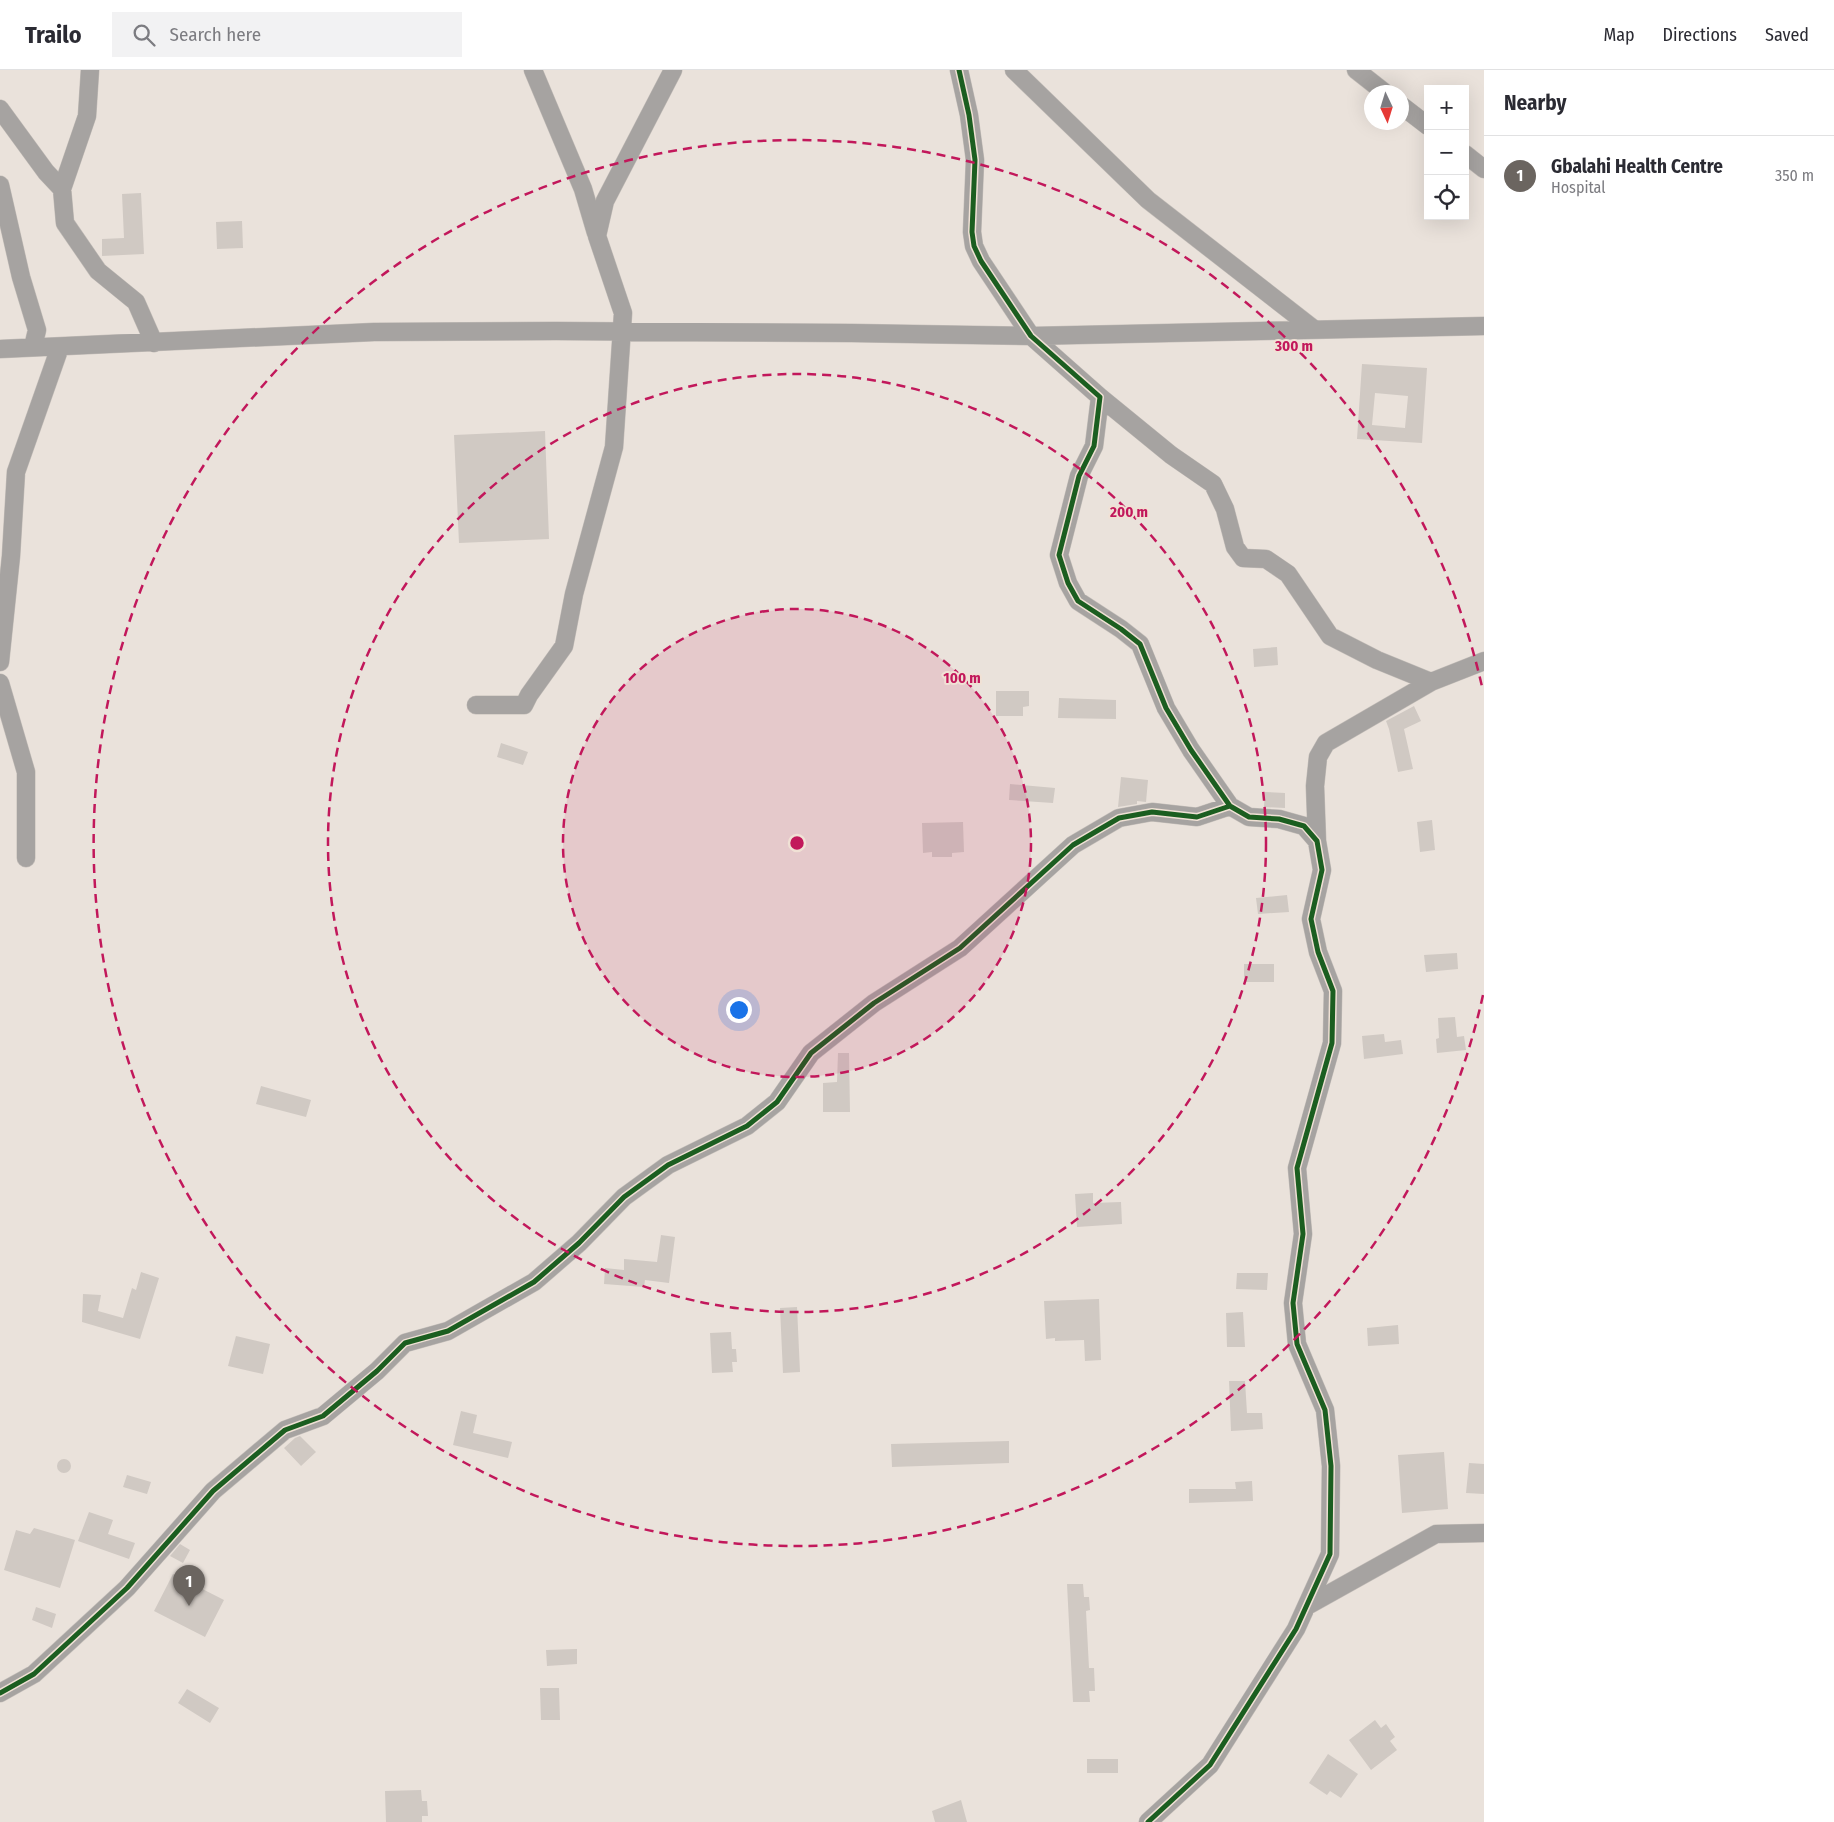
<!DOCTYPE html>
<meta charset="utf-8">
<style>
:root{--surface:#fff;--page:#f2f2f3;--text:#2b2b33;--muted:#7c7c81;--line:#e1e1e2;--accent:#6b6560}
body{margin:0;font-family:"Fira Sans Condensed",sans-serif;background:var(--page);color:var(--text)}
.controls{position:absolute;right:15px;top:15px;display:grid;overflow:hidden;border-radius:0px;box-shadow:0 5px 20px #0002}
.controls button{width:45px;height:45px;display:grid;place-items:center;padding:0;border:0;border-bottom:1px solid var(--line);background:var(--surface);color:var(--text);font:25px sans-serif}
.compass{position:absolute;left:1364px;top:15px;width:45px;height:45px;border-radius:50%;background:var(--surface);box-shadow:0 5px 20px #0002;rotate:176deg}
.you{position:absolute;left:738px;top:939px;width:18px;height:18px;margin:-12px;border:4px solid #fff;border-radius:50%;background:#1a73e8;box-shadow:0 0 0 8px #1a73e833}
.badge{display:grid;place-items:center;width:32px;height:32px;border-radius:50%;background:var(--accent);color:#fff;font-size:16px;font-weight:700}
.pin{position:absolute;translate:-50% -41px;filter:drop-shadow(0 1px 2px #0008)}
.pin::after{content:'';position:absolute;top:26px;width:18px;height:15px;background:inherit;clip-path:polygon(0 0,100% 0,50% 100%)}
.list{margin:0;padding:0;list-style:none}
h2{display:flex;justify-content:space-between;align-items:center;height:65px;margin:0;padding:0 20px;font-size:21px}
h2 small{font-size:16px;font-weight:400;color:var(--muted)}
.list li{display:grid;grid-template-columns:32px 1fr auto;gap:15px;align-items:center;box-sizing:border-box;height:80px;padding:0 20px;border-top:1px solid var(--line)}
.list b{display:block;font-size:19px;white-space:nowrap}
.list p{margin:0;font-size:16px;white-space:nowrap;color:var(--muted)}
.list em{font-size:16px;font-style:normal;color:var(--muted)}
.icon{flex:none;width:28px;height:28px;fill:none;stroke:currentColor;stroke-width:2;stroke-linecap:round;stroke-linejoin:round}
.map{position:relative;flex:none;width:1484px;height:1752px;overflow:hidden}
header{display:flex;align-items:center;gap:30px;box-sizing:border-box;height:70px;padding:0 25px;background:var(--surface);border-bottom:1px solid var(--line)}
header strong{font-size:24px}
nav{display:flex;gap:28px;margin-inline-start:auto;font-size:18px}
.search{width:350px;height:45px;background:var(--page);display:flex;align-items:center;gap:12px;box-sizing:border-box;padding:0 18px;border-radius:0px;color:var(--muted);font-size:19px}
main{display:flex}
aside{flex:1;background:var(--surface)}
.map>svg:first-child{display:block}
</style>
<header>
<strong>Trailo</strong>
<div class="search"><svg class="icon" aria-label="search" viewBox="0 0 24 24"><circle cx="10" cy="10" r="6"/><path d="M15 15l6 6"/></svg>Search here</div>
<nav><a>Map</a><a>Directions</a><a>Saved</a></nav>
</header>
<main>
<div class="map">
<svg width="1484" height="1752" viewBox="0 0 1484 1752">
<rect width="100%" height="100%" fill="#eae2db"/>
<path fill="#d0c9c3" fill-rule="evenodd" d="M141 123 144 184 102 186V169L124 168 122 124Z
M242 151 243 178 217 179 216 152Z
M1362 294 1427 298 1422 373 1357 369ZM1375 323 1408 326 1405 358 1372 355Z
M545 361 549 469 459 473 454 365Z
M1277 577 1278 595 1254 597 1253 579Z
M996 621H1029V636L1023 637V646H996Z
M1059 628 1116 630V649L1058 648Z
M1414 636 1421 651 1404 659 1413 699 1398 702 1389 659 1386 651Z
M501 673 528 682 523 695 497 687Z
M1121 707 1148 710 1146 732 1137 731V734L1118 737Z
M1010 714 1055 718 1053 733 1009 730Z
M1265 722 1285 723V738L1264 737Z
M1432 750 1435 780 1420 782 1417 752Z
M963 752 964 782 952 783V787H932V782L923 783 922 753Z
M1287 825 1289 842 1258 844 1256 828Z
M1457 883 1458 899 1426 902 1424 885Z
M1244 894H1274V912H1244Z
M1455 947 1457 967 1464 966 1466 980 1437 983 1436 969 1439 968 1438 948Z
M1384 964 1385 972 1401 970 1403 984 1364 989 1362 966Z
M838 983H849L850 1042H823V1013L837 1012Z
M261 1016 311 1030 306 1047 256 1034Z
M1093 1123V1133L1121 1132 1122 1154 1077 1157 1075 1124Z
M661 1165 675 1167 669 1213 645 1210 644 1217 604 1214 605 1198 624 1200V1189L657 1192Z
M141 1202 159 1208 140 1269 82 1252 83 1224 101 1225 98 1241 123 1248 132 1218 136 1220Z
M1237 1203H1268L1267 1220 1236 1219Z
M1099 1229 1101 1290 1085 1291 1084 1270 1055 1271V1268L1046 1269 1044 1231Z
M797 1237 800 1302 783 1303 780 1238Z
M1243 1242 1245 1277H1227L1226 1243Z
M1398 1255 1399 1274 1368 1276 1367 1258Z
M731 1262 732 1279H736L737 1292H732L733 1302 712 1303 710 1263Z
M236 1266 270 1274 263 1304 228 1296Z
M1229 1311H1245L1247 1343H1262L1263 1359 1231 1361Z
M461 1341 477 1345 473 1363 512 1372 508 1388 453 1375Z
M300 1366 316 1382 301 1396 284 1378 295 1368Z
M1009 1371V1393L892 1397 891 1374Z
M1444 1382 1448 1439 1402 1443 1398 1385Z
M57 1396a7 7 0 1 1 14 0a7 7 0 1 1-14 0Z
M1469 1393 1484 1394V1424L1466 1423Z
M127 1405 151 1412 147 1424 123 1417Z
M1252 1411 1253 1431 1189 1433V1419H1236L1235 1412Z
M89 1442 113 1450 108 1464 135 1473 129 1489 78 1471Z
M34 1458 75 1470 60 1518 4 1500 16 1460 30 1464Z
M180 1474 190 1480 183 1493 170 1486Z
M173 1504 224 1530 205 1567 154 1541Z
M1067 1514H1083L1084 1527H1089L1090 1540 1086 1541 1089 1598H1094L1095 1621H1089L1090 1632H1073Z
M36 1537 56 1544 52 1558 32 1550Z
M577 1579V1594L547 1596 546 1580Z
M540 1618H559L560 1650H541Z
M187 1619 219 1638 210 1653 178 1633Z
M1375 1650 1381 1658 1386 1654 1395 1667 1390 1671 1397 1680 1371 1700 1349 1670Z
M1328 1684 1358 1704 1341 1728 1330 1721 1327 1725 1309 1713Z
M1087 1689H1118V1703H1087Z
M421 1720 422 1731H427L428 1746H422V1752H386L385 1721Z
M961 1730 967 1752H935L932 1741Z"/>
<g fill="none" stroke-linecap="round" stroke-linejoin="round">
<defs>
<path id="minor" d="M90 0 87 46 62 119 65 153 98 201 136 232 154 273
M533 0 583 119 596 163
M959 0 969 45 975 90 972 162 974 176 981 191 1031 266 1100 327 1094 376 1079 406 1059 485 1068 513 1078 531 1121 559 1140 574 1166 638 1191 680 1230 736 1249 747 1279 749 1304 756 1317 771 1322 800 1311 849 1318 882 1333 921 1332 973 1297 1098 1303 1164 1293 1233 1297 1274 1325 1340 1331 1396 1330 1484 1296 1559 1210 1695 1148 1752
M1014 0 1148 130 1315 260
M1356 0 1384 22
M1402 36 1428 56
M0 39 46 102 62 119
M1465 84 1484 99
M0 115 21 207 37 260 33 277
M0 279 374 262 556 261 852 263 1031 266 1484 256
M1100 327 1171 385 1213 414 1225 439 1235 477 1243 488 1266 489 1288 504 1330 566 1377 590 1431 612
M0 592 11 486 16 402 60 277
M0 613 26 702V788
M476 635H524L529 625 564 576 574 524 614 377 623 243 597 166 605 131 673 0
M1317 771 1315 716 1318 687 1326 673 1431 612 1484 591
M1307 1536 1436 1464 1484 1463
M0 1623 34 1604 127 1518 213 1421 285 1360 323 1346 377 1301 405 1273 448 1261 534 1212 579 1173 624 1127 668 1095 747 1056 777 1032 811 983 874 933 960 878 1073 775 1119 748 1152 742 1197 747 1230 736"/>
</defs>
<use href="#minor" stroke="#c5bfba" stroke-width="19"/>
<use href="#minor" stroke="#a6a3a1" stroke-width="18"/>
<defs>
<path id="cycleway" d="M959 0 969 45 975 90 972 162 974 176 981 191 1031 266 1100 327 1094 376 1079 406 1059 485 1068 513 1078 531 1121 559 1140 574 1166 638 1191 680 1230 736 1249 747 1279 749 1304 756 1317 771 1322 800 1311 849 1318 882 1333 921 1332 973 1297 1098 1303 1164 1293 1233 1297 1274 1325 1340 1331 1396 1330 1484 1296 1559 1210 1695 1148 1752
M0 1623 34 1604 127 1518 213 1421 285 1360 323 1346 377 1301 405 1273 448 1261 534 1212 579 1173 624 1127 668 1095 747 1056 777 1032 811 983 874 933 960 878 1073 775 1119 748 1152 742 1197 747 1230 736"/>
</defs>
<use href="#cycleway" stroke="#f0e1d5" stroke-width="8"/>
<use href="#cycleway" stroke="#1b5e20" stroke-width="5"/>
</g>
<circle cx="797" cy="773" r="234" fill="#c2185b" fill-opacity=".12"/>
<g fill="none" stroke="#c2185b" stroke-width="2.5" stroke-dasharray="9 6">
<circle cx="797" cy="773" r="234"/>
<circle cx="797" cy="773" r="469"/>
<path d="M1483 925A703 703 0 1 1 1483 621"/>
</g>
<circle cx="797" cy="773" r="8" fill="#c2185b" stroke="#f0e1d5" stroke-width="2.5"/>
<g font-size="15" text-anchor="middle" font-weight="bold" fill="#c2185b" stroke="#f0e1d5" stroke-width="4" stroke-linejoin="round" paint-order="stroke">
<text x="1294" y="281">300 m</text>
<text x="1129" y="447">200 m</text>
<text x="962" y="613">100 m</text>
</g>
</svg>
<div class="controls">
<button>+</button>
<button>−</button>
<button><svg class="icon" aria-label="locate" viewBox="0 0 24 24"><circle cx="12" cy="12" r="6"/><path d="M12 2v4M12 18v4M2 12h4M18 12h4"/></svg></button>
</div>
<svg class="compass" viewBox="-18 -18 36 36"><path d="M0-13l5 13h-10z" fill="#e53935"/><path d="M0 13l5-13h-10z" fill="#7c7c81"/></svg>
<div class="you"></div>
<div class="pin badge" style="left:189px;top:1536px">1</div>
</div>
<aside>
<h2>Nearby<small></small></h2>
<ul class="list">
<li><span class="badge">1</span><div><b>Gbalahi Health Centre</b><p>Hospital</p></div><em>350 m</em></li>
</ul>
</aside>
</main>
